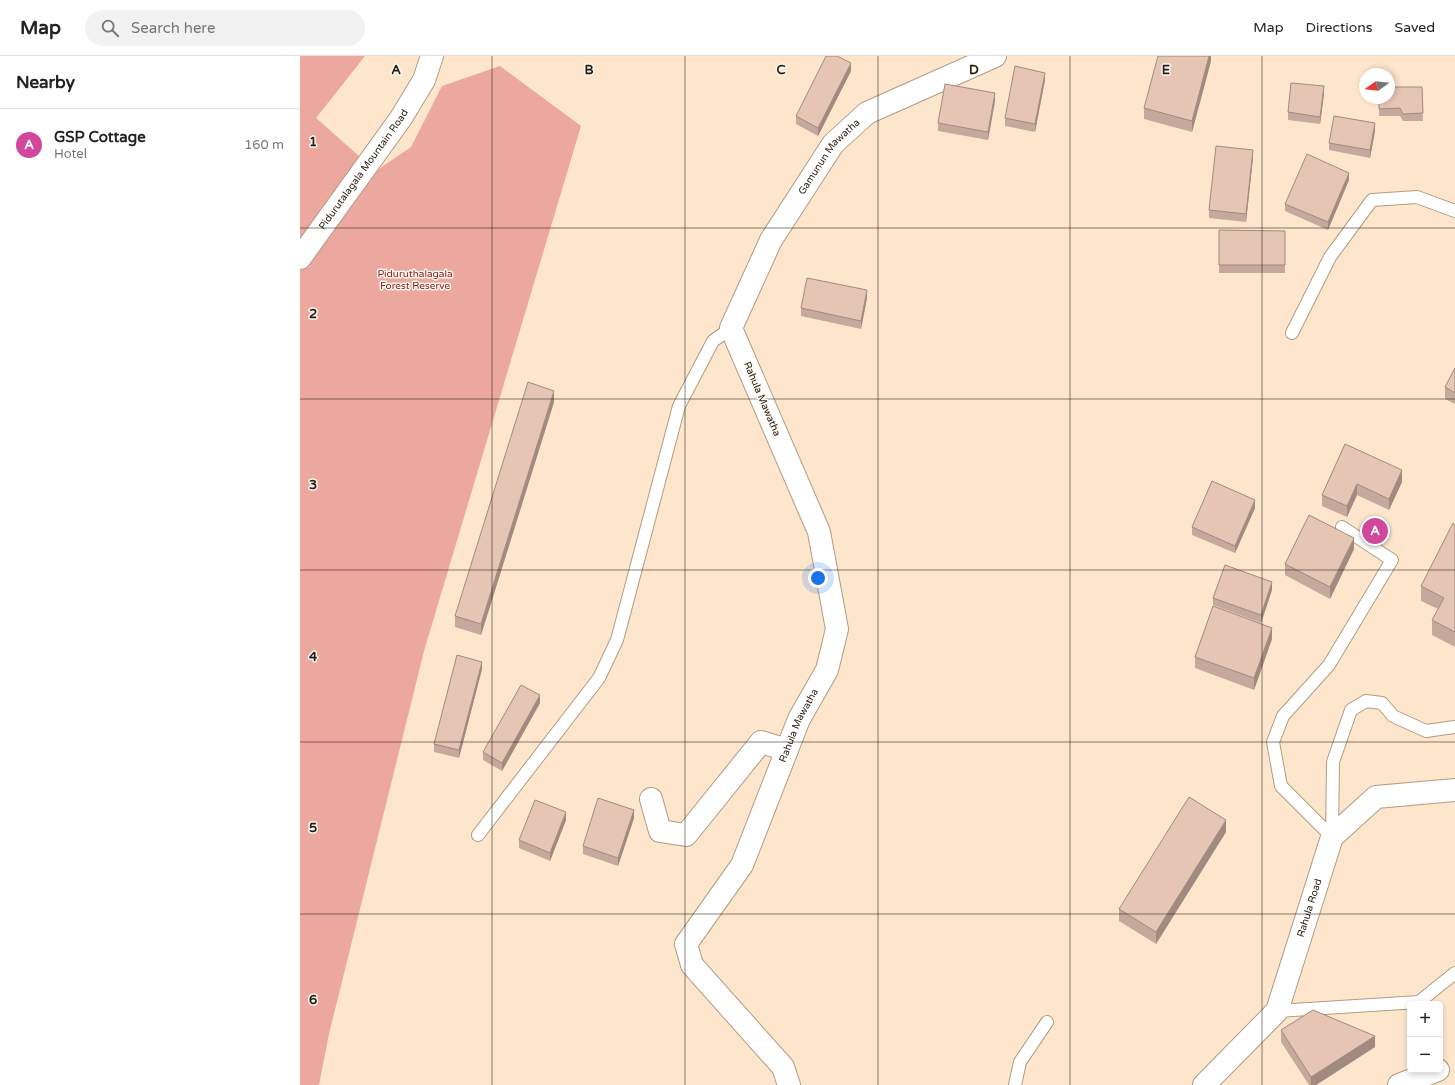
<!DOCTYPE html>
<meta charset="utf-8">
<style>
:root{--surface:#fff;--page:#f2f2f2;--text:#222;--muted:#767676;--line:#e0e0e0;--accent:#2563eb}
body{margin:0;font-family:"Varela Round",sans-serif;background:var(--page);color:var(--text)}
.controls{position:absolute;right:12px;bottom:12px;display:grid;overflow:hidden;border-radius:6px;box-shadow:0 2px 6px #0003}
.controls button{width:36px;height:36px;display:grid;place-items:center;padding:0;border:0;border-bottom:1px solid var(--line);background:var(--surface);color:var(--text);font:20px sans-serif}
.compass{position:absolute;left:1059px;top:12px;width:36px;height:36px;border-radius:50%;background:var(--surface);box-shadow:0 2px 6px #0003;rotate:255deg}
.you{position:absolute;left:518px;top:522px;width:14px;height:14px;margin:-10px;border:3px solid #fff;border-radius:50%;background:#1a73e8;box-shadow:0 0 0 6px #1a73e833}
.badge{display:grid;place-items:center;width:26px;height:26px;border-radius:50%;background:var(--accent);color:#fff;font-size:13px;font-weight:700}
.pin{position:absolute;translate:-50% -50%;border:2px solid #fff;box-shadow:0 1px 4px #0006}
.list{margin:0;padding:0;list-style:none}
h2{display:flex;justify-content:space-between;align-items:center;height:52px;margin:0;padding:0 16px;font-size:17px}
h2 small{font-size:13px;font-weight:400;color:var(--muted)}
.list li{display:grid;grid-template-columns:26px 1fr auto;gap:12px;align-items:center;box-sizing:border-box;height:72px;padding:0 16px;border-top:1px solid var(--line)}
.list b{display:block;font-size:15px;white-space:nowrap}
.list p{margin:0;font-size:13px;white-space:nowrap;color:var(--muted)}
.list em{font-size:13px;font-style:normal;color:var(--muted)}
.icon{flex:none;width:22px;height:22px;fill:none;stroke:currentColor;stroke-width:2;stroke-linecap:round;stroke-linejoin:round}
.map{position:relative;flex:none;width:1155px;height:1029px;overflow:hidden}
header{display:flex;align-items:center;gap:24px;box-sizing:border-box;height:56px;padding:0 20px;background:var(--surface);border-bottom:1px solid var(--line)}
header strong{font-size:19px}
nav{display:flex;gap:22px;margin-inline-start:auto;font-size:14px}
.search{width:280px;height:36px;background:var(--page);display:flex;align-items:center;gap:10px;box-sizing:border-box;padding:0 14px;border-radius:22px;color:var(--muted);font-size:15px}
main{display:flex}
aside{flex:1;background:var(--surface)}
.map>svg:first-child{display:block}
</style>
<header>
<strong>Map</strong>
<div class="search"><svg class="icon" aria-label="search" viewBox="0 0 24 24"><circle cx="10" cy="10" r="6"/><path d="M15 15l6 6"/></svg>Search here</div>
<nav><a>Map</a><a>Directions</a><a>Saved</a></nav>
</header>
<main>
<aside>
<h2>Nearby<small></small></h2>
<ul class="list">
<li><span class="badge" style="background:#d1479c">A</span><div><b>GSP Cottage</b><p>Hotel</p></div><em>160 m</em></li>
</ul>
</aside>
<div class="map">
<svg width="1155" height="1029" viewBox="0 0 1155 1029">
<rect width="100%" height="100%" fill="#fee6cc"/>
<path fill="#eca79f" d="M0 0H65L16 62 76 115 111 91 142 30 200 10 281 70 124 595 29 978 19 1029H0Z"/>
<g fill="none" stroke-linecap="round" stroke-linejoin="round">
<defs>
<path id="lane" d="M992 277 1030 201 1072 144 1117 141 1155 155
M178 779 299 622 317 584 379 350 413 285 431 272
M1032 781 981 730 973 686 983 660 1029 609 1092 504 1042 471
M1032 781 1033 706 1051 654 1066 645 1082 647 1093 660 1126 675 1155 671
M977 955 1119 946 1155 917
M715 1029 720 1006 747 966"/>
<g id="street">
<path id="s1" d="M0 202 101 62 124 24 132 0"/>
<path d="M351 743 360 775 386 779 461 686 487 694"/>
<path id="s2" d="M489 1029 483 1011 392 909 386 888 442 809 499 663 527 614 537 573 519 476 431 272 471 184 533 88 567 57 695 0"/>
<path id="s3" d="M904 1029 977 955 1032 781 1076 741 1155 734"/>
</g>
<path id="primary" d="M1099 1029 1138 1014"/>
</defs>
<use href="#lane" stroke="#b19b83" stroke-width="14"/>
<use href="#street" stroke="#b19b83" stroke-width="24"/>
<use href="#primary" stroke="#b19b83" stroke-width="24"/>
<use href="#lane" stroke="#fff" stroke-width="12"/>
<use href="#street" stroke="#fff" stroke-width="22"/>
<use href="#primary" stroke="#fff" stroke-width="22"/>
</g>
<path fill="#c6a99c" d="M911 0V5L892 76 844 63V52Z
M551 15 518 80 496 68V60Z
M745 24 735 76 705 70V62Z
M1122 31 1123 65H1103L1100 60H1079V42Z
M1024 38 1020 68 988 64V56Z
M695 45 688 84 638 75V67Z
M1075 75 1070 102 1029 94V87Z
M953 102 946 166 909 162V154Z
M1049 124 1028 174 985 155V148Z
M919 174 985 175V217H919Z
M567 242 561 273 501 260V252Z
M1155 312V348L1145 343V331Z
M254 346 181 579 155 571V560Z
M1045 388 1102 426 1089 454 1057 439 1047 461 1022 450V439Z
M955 452 935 497 892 479V471Z
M1155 469V591L1132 579V564L1138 553 1121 545V530Z
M1054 493 1030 543 985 519V508Z
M972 534 961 567 913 549V542Z
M972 583 954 634 895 612V601Z
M182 613 159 702 134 696V688Z
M240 647 202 715 183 704V696Z
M334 762 318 810 283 798V790Z
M266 764 250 805 219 792V784Z
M926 776 856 888 819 865V853Z
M981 974 1075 991 1016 1029H1009L981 986Z"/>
<path fill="#a18a7f" d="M909 0H911V5L892 76V65Z
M551 7V15L518 80V72Z
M745 17V24L735 76V68Z
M1024 30V38L1020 68V61Z
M695 37V45L688 84V76Z
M1075 67V75L1070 102V94Z
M953 94V102L946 166V158Z
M1049 117V124L1028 174V166Z
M567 234V242L561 273V265Z
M254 335V346L181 579V568Z
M1102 414V426L1089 454V443Z
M1057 428V439L1047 461V450Z
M955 444V452L935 497V490Z
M1054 482V493L1030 543V531Z
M972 526V534L961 567V559Z
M972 572V583L954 634V622Z
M182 606V613L159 702V694Z
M240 639V647L202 715V707Z
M334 754V762L318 810V802Z
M266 756V764L250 805V797Z
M926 764V776L856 888V876Z
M1075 980V991L1016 1029H1011V1021Z"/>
<path fill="#e6c5b5" stroke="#a18a7f" d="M526 0H537L551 7 518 72 496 60Z
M858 0H909L892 65 844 52Z
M715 10 745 17 735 68 705 62Z
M991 27 1024 30 1020 61 988 56Z
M645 28 695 37 688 76 638 67Z
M1089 31H1122L1123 57 1103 58 1100 52 1079 53V42H1089Z
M1034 60 1075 67 1070 94 1029 87Z
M916 90 953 94 946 158 909 154Z
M1007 98 1049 117 1028 166 985 148Z
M919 174 985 175V209H919Z
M507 222 567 234 561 265 501 252Z
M1155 312V337L1145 331Z
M228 326 254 335 181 568 155 560Z
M1045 388 1102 414 1089 443 1057 428 1047 450 1022 439Z
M912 425 955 444 935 490 892 471Z
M1009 459 1054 482 1030 531 985 508Z
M1153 467 1155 469V576L1132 564 1144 542 1121 530Z
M925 509 972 526 961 559 913 542Z
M913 550 972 572 954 622 895 601Z
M157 599 182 606 159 694 134 688Z
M221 629 240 639 202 707 183 696Z
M889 741 926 764 856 876 819 853Z
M298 742 334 754 318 802 283 790Z
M235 744 266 756 250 797 219 784Z
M1013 954 1075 980 1011 1021 981 974Z"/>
<path fill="none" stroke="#251d13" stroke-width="1" stroke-opacity="0.55" d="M192 0V1029M385 0V1029M578 0V1029M770 0V1029M962 0V1029M0 172H1155M0 343H1155M0 514H1155M0 686H1155M0 858H1155"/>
<g text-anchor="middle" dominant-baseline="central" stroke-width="3" stroke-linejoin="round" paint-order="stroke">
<g font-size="10" fill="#251d13" stroke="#fbf7f1">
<text stroke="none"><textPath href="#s2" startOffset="1049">Gamunun Mawatha</textPath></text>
<text stroke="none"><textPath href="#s1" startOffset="109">Pidurutalagala Mountain Road</textPath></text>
<text transform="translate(462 343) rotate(67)">Rahula Mawatha</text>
<text stroke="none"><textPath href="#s2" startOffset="425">Rahula Mawatha</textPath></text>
<text stroke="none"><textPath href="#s3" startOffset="212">Rahula Road</textPath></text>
</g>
<g font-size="10" fill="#8b1a1a" stroke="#fbf7f1">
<text x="115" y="218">Piduruthalagala<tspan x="115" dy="12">Forest Reserve</tspan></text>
</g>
</g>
<g font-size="13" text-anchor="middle" font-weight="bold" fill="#251d13" stroke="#fbf7f1" stroke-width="3" stroke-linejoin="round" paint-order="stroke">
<text x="96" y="18">A</text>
<text x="289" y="18">B</text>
<text x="481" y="18">C</text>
<text x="674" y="18">D</text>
<text x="866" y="18">E</text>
<text x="13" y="90">1</text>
<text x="13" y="262">2</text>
<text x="13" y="433">3</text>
<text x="13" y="605">4</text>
<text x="13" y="776">5</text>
<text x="13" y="948">6</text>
</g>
</svg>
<div class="controls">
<button>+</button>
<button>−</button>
</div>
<svg class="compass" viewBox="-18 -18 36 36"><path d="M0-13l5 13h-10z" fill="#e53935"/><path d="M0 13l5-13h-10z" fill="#767676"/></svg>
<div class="you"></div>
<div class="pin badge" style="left:1075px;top:475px;background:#d1479c">A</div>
</div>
</main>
